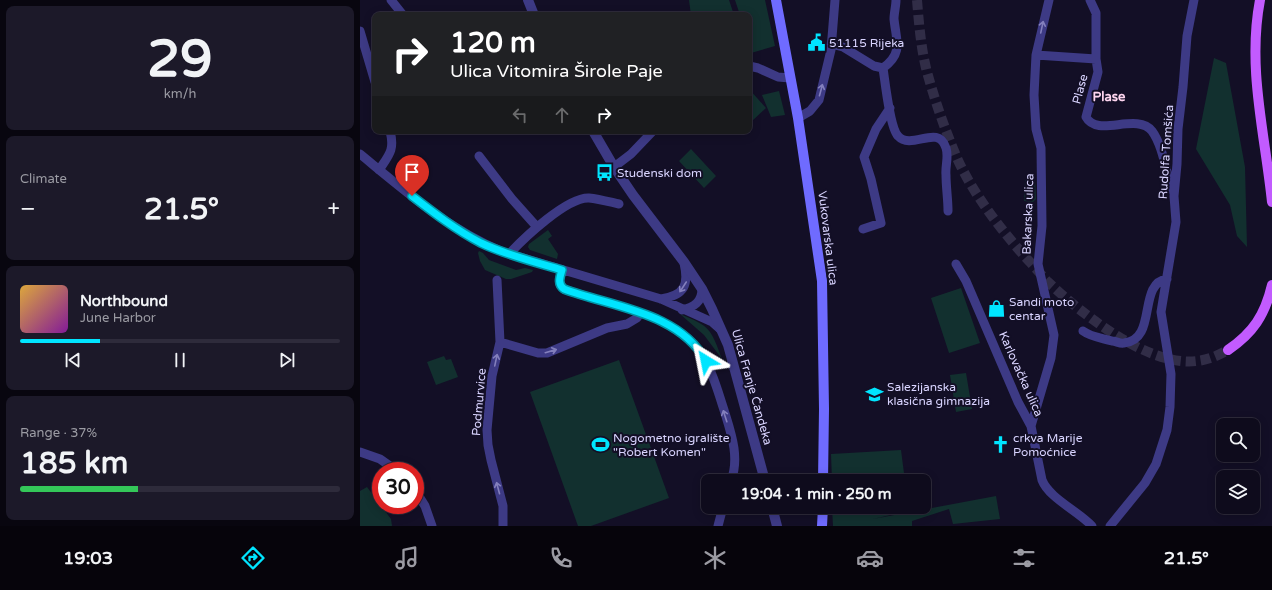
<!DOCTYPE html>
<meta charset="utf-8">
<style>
:root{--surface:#0e0b1c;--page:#1c1929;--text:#f1f3f6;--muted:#9b9ba3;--line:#2e2b3b;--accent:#00e5ff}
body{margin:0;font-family:"Varela Round",sans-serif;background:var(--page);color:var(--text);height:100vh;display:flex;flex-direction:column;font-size:15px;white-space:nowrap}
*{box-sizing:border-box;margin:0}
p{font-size:13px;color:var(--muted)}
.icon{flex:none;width:22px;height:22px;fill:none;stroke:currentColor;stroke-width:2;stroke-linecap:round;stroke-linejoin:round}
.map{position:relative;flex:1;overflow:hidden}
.panel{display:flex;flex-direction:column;gap:6px;padding:6px;background:#08060f;width:360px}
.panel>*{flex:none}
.guide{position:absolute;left:12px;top:12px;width:380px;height:122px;border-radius:8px;box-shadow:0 2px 10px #0003,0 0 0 1px var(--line);background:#202124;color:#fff;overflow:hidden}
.buttons{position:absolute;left:856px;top:418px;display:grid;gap:8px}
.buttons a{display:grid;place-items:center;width:44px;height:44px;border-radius:8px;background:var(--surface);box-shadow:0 2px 10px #0003,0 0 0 1px var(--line);font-size:20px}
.speed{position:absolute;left:12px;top:462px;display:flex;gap:8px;font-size:20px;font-weight:700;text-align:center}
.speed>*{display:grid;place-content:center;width:52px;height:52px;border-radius:50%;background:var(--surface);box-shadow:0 2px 10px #0003,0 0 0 1px var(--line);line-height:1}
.speed .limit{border:6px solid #d22;background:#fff;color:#111}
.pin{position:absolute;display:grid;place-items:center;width:34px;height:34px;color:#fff;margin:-41px -17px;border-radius:50% 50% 50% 0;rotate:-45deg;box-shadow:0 0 4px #0007}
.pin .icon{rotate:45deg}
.me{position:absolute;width:44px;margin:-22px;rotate:325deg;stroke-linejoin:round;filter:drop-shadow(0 0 3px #0008)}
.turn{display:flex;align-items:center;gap:14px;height:84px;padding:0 12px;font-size:18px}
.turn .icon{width:52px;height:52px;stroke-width:2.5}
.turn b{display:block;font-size:28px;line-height:34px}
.lanes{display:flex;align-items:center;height:38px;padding:0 12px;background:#0003;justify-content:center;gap:20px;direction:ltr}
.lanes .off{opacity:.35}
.big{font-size:30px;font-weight:800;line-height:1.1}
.panel .tile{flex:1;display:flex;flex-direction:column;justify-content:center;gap:6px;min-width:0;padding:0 14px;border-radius:8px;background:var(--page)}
.panel .dial{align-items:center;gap:0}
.dial b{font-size:52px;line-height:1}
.song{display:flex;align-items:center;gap:12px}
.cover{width:48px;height:48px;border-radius:6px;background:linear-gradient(135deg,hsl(40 70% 55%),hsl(290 70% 35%))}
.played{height:4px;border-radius:2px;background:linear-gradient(90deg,var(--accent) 25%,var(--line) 25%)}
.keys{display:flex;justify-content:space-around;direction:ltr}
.heat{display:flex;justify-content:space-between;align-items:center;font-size:22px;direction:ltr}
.charge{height:6px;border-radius:3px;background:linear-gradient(90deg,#34c759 37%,var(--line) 0)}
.trip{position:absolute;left:341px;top:474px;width:230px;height:40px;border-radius:8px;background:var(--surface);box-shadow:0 2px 10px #0003,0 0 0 1px var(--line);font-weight:800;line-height:40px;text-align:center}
.tabs{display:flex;height:64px;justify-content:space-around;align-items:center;background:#06040b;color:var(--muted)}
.tabs .icon{width:28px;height:28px}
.tabs .on{color:var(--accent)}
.tabs b{font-size:18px;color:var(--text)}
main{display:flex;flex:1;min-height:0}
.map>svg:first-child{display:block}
</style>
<main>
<section class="panel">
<div class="tile dial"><b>29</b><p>km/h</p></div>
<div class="tile"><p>Climate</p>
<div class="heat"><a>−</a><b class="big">21.5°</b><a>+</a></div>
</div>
<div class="tile">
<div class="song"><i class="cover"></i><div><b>Northbound</b><p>June Harbor</p></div></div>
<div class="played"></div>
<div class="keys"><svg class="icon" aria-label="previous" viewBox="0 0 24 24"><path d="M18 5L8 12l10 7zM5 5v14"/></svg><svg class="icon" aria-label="pause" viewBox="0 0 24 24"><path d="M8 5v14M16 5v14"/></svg><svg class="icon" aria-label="next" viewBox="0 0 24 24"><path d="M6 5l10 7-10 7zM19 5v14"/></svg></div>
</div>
<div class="tile"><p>Range · 37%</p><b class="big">185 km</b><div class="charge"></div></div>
</section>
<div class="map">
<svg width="912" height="526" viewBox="0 0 912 526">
<rect width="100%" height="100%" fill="#130f26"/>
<!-- green -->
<path fill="#12302f" d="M 329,0 L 369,0 L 374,15 L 331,15 Z
M 375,0 L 405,0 L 415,46 L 391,53 L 389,46 L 389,15 L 380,15 Z
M 854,58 L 866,63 L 885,167 L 887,247 L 877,236 L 870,205 L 836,149 Z
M 389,89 L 406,108 L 391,122 L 389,119 Z
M 419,91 L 425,115 L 411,117 L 402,95 Z
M 331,149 L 356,176 L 344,188 L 319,161 Z
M 665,180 L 675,180 L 676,199 L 673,202 L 664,201 Z
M 188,230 L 192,236 L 188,239 L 198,254 L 197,259 L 170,250 L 168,247 L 169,244 Z
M 119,251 L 123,253 L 129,260 L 156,270 L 165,268 L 173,270 L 172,272 L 151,279 L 146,279 L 125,270 L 120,261 L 118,253 Z
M 601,288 L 620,343 L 589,353 L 571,298 Z
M 320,314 C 350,326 351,329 362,359 L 344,335 Z
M 84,356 L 86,360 L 91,359 L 98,377 L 76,385 L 67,362 Z
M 259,360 L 309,498 L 231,526 L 218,526 L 170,392 Z
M 606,373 L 612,409 L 596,412 L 590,375 Z
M 541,450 L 545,481 L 472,481 L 471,454 Z
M 7,487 L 31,519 L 32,526 L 0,526 L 0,491 Z
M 636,496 L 640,519 L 593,524 L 589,509 L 552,521 L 552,526 L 473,526 L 472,507 L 548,507 L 548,511 L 513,519 Z"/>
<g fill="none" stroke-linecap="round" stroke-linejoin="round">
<!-- primary-tunnel -->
<path stroke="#312d47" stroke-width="10" stroke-dasharray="10 5" stroke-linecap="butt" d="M 557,0 C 559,24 561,49 567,72 C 575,101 585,130 597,158 C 613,194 642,231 668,260 C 675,267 681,275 688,282 C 722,314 788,367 837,361 C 848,360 859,355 868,350"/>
<!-- minor -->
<path stroke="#3d3a85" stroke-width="9" d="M 31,0 L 43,15
M 730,0 L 736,13 L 736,59 L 738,72 L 726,117 C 737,138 777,112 792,131 C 803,146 806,172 812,190
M 0,31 L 15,82
M 471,44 L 483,47 L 514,66 L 523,68 C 525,81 530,128 538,136 C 552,151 578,123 586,148 C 589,157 585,166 586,175 C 586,187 588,199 588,211
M 676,55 L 736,59
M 389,66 L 398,68 L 418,77 L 430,78
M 523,68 C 544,53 536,40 534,19 C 534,13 536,6 536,0
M 438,118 L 450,111 L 459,100 L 471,50 L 475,0
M 0,154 C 45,191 88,229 143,252 L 301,299 L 352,322 L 361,330
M 119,156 L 152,199 L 177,227
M 254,167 L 271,154 L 293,131
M 19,170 C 29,155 35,150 30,131
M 503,229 L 521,223 L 511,179 L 504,157 L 516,129 L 530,108
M 149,254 C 164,238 207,197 229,198 C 239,199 250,202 259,204
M 596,264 L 606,281 L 658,402 L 671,426 L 682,480 C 689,498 718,511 732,526
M 202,270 C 200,277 197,284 204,289 C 249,306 315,312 343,356 C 353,372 358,392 364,410 C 371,433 380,457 371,481
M 137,280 L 140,342 L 132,376 L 127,430 L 128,445 L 131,460 L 143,506 L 143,526
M 301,299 C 325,295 329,285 324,263
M 322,310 C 334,307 342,302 342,289
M 723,331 C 731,337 742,338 752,341 C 756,341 760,344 764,343 C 798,340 777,283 807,279
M 140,342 L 178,353 L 187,353 L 247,328 L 267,324 L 277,318 L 280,313
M 671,426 L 691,358 L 694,335 L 678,264 L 682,226 L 681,148 L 676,129 L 674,95 L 676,55 L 689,0
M 0,452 L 20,459 L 37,471
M 55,490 L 65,506 L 72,526
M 358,526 L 363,507
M 750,526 L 785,483 L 796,464 L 807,430 L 810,407 L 811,374 L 801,312 L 816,222 L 814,196 L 817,164 L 818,129 L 823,87 L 827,36 L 834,0"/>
<!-- tertiary -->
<path stroke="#3d3a85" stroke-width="10" d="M 168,0 L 174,15
M 233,131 L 254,167 L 273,195 L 324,262 L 342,289 L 352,309 L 368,345 L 405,481
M 412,507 L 417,526"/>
<!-- secondary -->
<path stroke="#6f6bff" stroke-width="10" d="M 416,0 L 438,118 L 462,281 L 464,409 L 463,481
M 462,526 L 463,507"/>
<!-- primary -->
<path stroke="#c25bff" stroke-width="10" d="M 900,0 C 887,68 905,134 912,202
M 868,350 C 893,333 905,315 912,285"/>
</g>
<!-- one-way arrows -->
<defs><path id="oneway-shaft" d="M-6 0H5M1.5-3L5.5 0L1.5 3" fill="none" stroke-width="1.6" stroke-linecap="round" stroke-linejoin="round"/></defs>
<g stroke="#837fbc">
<use href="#oneway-shaft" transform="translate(682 27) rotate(-78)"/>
<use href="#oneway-shaft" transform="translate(461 90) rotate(-75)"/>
<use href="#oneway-shaft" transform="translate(323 287) rotate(123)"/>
<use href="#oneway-shaft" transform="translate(191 351) rotate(-16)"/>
<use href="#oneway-shaft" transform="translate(136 360) rotate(-78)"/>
<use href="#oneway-shaft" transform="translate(365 416) rotate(-108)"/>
<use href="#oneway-shaft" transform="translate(138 488) rotate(-105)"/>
</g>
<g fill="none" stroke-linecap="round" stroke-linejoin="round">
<defs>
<path id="route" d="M 52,196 C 74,213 96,230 121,243 C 146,255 175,262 202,270 C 200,277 197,284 204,289 C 252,307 319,312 346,361"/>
</defs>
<!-- route casing -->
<use href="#route" stroke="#0095a6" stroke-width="10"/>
<!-- route -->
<use href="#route" stroke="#00e5ff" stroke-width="7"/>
</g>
<!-- icons -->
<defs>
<symbol id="civic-bare" viewBox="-9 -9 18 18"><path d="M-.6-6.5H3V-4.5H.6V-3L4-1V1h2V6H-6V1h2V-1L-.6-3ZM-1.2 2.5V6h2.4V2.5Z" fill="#00e5ff" stroke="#130f26" stroke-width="2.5" paint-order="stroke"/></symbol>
<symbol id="bus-bare" viewBox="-9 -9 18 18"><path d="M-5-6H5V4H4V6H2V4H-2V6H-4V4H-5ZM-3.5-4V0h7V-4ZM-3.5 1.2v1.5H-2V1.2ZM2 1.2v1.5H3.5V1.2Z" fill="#00e5ff" stroke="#130f26" stroke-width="2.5" paint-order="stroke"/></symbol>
<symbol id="shop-bare" viewBox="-9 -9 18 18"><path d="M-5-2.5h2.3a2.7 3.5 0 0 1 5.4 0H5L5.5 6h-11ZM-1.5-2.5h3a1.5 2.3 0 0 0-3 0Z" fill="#00e5ff" stroke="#130f26" stroke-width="2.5" paint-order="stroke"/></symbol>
<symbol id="school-bare" viewBox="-9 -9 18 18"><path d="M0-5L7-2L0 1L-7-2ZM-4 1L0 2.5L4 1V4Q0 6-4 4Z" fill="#00e5ff" stroke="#130f26" stroke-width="2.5" paint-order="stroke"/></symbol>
<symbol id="stadium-bare" viewBox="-9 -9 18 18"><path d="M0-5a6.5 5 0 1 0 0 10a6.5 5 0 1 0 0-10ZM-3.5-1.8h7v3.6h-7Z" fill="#00e5ff" stroke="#130f26" stroke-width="2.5" paint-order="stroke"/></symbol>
<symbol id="church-bare" viewBox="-9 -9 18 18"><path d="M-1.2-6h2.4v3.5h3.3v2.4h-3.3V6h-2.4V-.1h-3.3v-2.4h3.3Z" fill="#00e5ff" stroke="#130f26" stroke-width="2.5" paint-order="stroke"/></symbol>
</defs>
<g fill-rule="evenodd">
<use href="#civic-bare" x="444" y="30" width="25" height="25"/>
<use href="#bus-bare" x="232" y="160" width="25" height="25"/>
<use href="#shop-bare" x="624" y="296" width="25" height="25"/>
<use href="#school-bare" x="502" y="382" width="25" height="25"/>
<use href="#stadium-bare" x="228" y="432" width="25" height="25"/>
<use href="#church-bare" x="628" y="432" width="25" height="25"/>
</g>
<g text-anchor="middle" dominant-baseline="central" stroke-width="4" stroke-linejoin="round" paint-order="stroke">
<!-- poi labels -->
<g font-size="12" fill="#d9d4ff" stroke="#130f26" text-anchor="start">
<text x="469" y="43">51115 Rijeka</text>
<text x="257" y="173">Studenski dom</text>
<text x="649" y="302">Sandi moto<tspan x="649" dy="14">centar</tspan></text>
<text x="527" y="387">Salezijanska<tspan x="527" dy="14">klasična gimnazija</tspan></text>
<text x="253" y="438">Nogometno igralište<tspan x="253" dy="14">"Robert Komen"</tspan></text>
<text x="653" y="438">crkva Marije<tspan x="653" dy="14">Pomoćnice</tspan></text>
</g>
<!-- street labels -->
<g font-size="12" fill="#d9d4ff" stroke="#130f26">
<text transform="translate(720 89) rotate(-75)">Plase</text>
<text transform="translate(806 152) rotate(-86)">Rudolfa Tomšića</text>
<text transform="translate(668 214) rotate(-88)">Bakarska ulica</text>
<text transform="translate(468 238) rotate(83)">Vukovarska ulica</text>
<text transform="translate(661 374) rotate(66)">Karlovačka ulica</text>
<text transform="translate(392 387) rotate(74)">Ulica Franje Čandeka</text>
<text transform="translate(119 402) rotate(-85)">Podmurvice</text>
</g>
<!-- neighbourhood labels -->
<g font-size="13" font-weight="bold" fill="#ffd6f0" stroke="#130f26">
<text x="749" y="97">Plase</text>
</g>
</g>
</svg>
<div class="buttons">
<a><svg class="icon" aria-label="search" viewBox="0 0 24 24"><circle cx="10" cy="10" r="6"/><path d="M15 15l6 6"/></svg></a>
<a><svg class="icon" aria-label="layers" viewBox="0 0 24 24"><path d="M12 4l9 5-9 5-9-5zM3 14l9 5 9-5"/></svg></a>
</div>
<div class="speed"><div class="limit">30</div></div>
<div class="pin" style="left:52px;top:196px;background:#d93025"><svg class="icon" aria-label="arrive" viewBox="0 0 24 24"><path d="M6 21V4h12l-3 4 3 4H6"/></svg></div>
<svg class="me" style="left:346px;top:361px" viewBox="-20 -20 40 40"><path d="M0-17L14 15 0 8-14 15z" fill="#00e5ff" stroke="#fff" stroke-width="4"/></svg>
<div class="trip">19:04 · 1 min · 250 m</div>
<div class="guide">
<div class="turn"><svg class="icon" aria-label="right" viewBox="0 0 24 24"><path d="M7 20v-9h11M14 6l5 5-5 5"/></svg><div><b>120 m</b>Ulica Vitomira Širole Paje</div></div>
<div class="lanes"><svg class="icon off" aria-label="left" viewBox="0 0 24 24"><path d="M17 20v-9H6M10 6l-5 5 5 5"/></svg><svg class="icon off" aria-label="ahead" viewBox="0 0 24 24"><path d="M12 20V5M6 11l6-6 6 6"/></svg><svg class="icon" aria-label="right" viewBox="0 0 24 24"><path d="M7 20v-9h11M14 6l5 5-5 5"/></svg></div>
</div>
</div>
</main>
<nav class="tabs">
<b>19:03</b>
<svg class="icon on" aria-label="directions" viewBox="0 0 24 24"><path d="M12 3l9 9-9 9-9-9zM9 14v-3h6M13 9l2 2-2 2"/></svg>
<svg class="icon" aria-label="music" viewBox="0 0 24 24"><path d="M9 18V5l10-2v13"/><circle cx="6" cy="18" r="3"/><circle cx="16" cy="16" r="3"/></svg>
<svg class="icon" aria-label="phone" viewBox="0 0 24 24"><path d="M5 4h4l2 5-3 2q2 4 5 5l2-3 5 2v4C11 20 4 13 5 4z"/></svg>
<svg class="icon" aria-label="climate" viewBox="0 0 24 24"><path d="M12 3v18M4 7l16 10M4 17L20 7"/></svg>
<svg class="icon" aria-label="car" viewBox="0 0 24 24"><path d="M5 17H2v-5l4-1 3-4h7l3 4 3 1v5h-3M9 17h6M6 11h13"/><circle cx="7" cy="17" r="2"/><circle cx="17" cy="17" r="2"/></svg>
<svg class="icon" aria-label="filters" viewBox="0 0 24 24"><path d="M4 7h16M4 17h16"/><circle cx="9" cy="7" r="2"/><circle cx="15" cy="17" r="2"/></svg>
<b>21.5°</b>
</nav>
